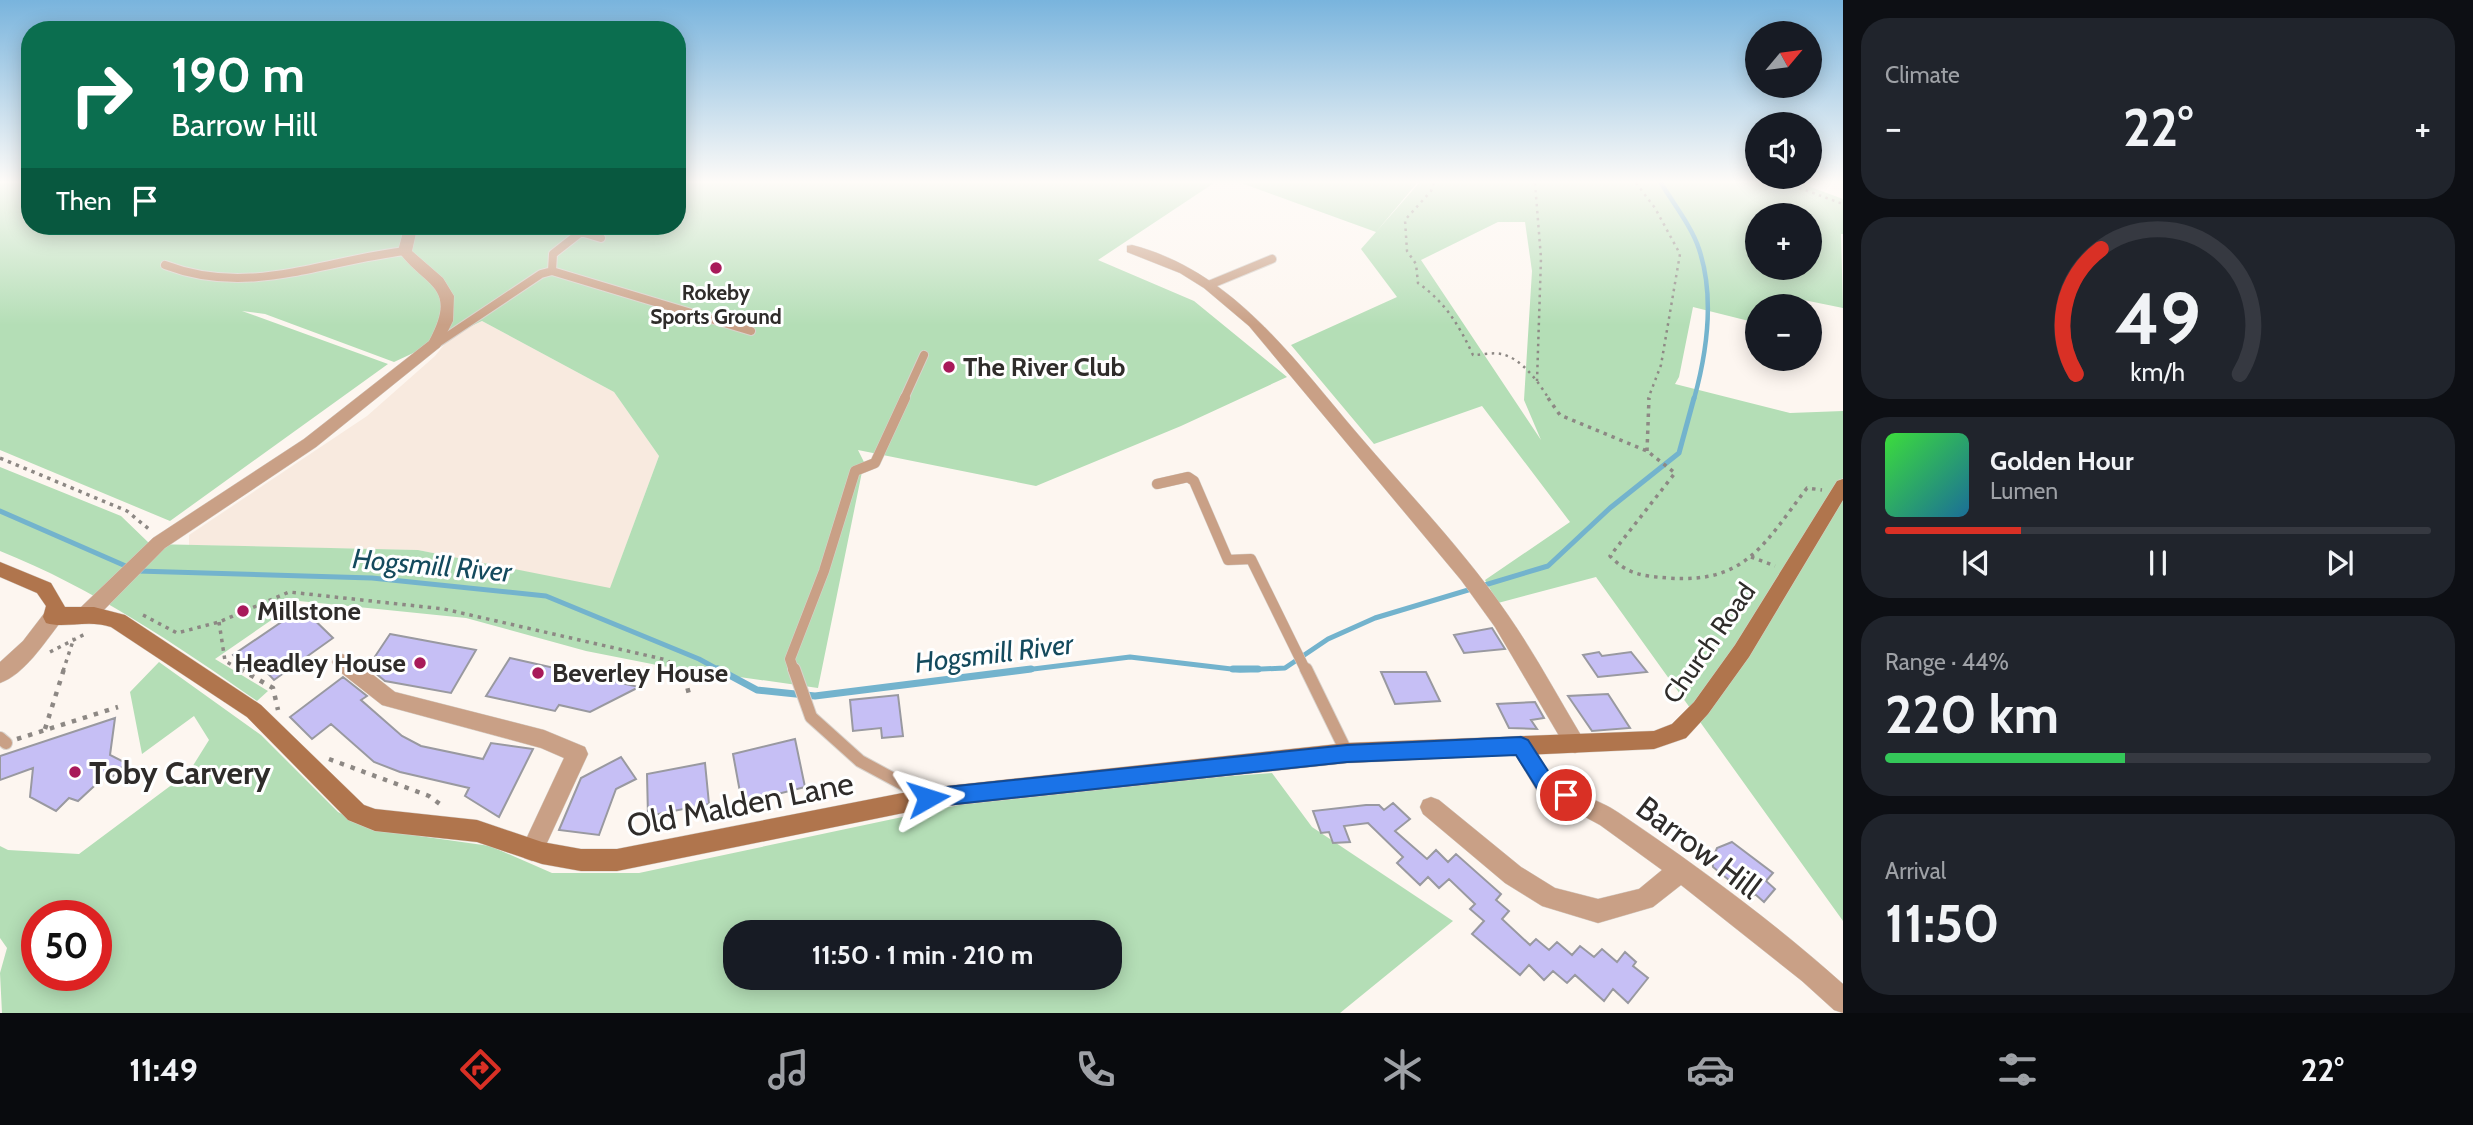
<!DOCTYPE html>
<meta charset="utf-8">
<style>
:root{--surface:#171b24;--page:#20242c;--text:#f1f3f6;--muted:#9ea1a6;--line:#363941;--accent:#d93025}
body{margin:0;font-family:Cabin,sans-serif;background:var(--page);color:var(--text);height:100vh;display:flex;flex-direction:column;font-size:26px;white-space:nowrap}
*{box-sizing:border-box;margin:0}
p{font-size:23px;color:var(--muted)}
.icon{flex:none;width:38px;height:38px;fill:none;stroke:currentColor;stroke-width:2;stroke-linecap:round;stroke-linejoin:round}
.map{position:relative;flex:1;overflow:hidden}
.drawer{display:flex;flex-direction:column;gap:18px;padding:18px;background:#0d0f14;width:630px}
.drawer>*{flex:none}
.hud{position:absolute;left:21px;top:21px;width:665px;height:214px;border-radius:28px;box-shadow:0 4px 18px #0003;background:#0b6e4f;color:#fff;overflow:hidden}
.needle{width:46px;rotate:61deg}
.fabs{position:absolute;left:1745px;top:21px;display:grid;gap:14px}
.fabs a{display:grid;place-items:center;width:77px;height:77px;border-radius:50%;background:var(--surface);box-shadow:0 4px 18px #0003;font-size:35px}
.speed{position:absolute;left:21px;top:900px;display:flex;gap:14px;font-size:35px;font-weight:700;text-align:center}
.speed>*{display:grid;place-content:center;width:91px;height:91px;border-radius:50%;background:var(--surface);box-shadow:0 4px 18px #0003;line-height:1}
.speed .limit{border:10px solid #d22;background:#fff;color:#111}
.pin{position:absolute;display:grid;place-items:center;width:60px;height:60px;color:#fff;margin:-30px;border:4px solid #fff;border-radius:50%;box-shadow:0 2px 7px #0007}
.me{position:absolute;width:77px;margin:-38px;rotate:84deg;stroke-linejoin:round;filter:drop-shadow(0 0 5px #0008)}
.turn{display:flex;align-items:center;gap:24px;height:147px;padding:0 35px;font-size:32px}
.turn .icon{width:91px;height:91px;stroke-width:2.5}
.turn b{display:block;font-size:49px;line-height:60px}
.then{display:flex;align-items:center;height:66px;padding:0 35px;background:#0003;gap:14px;font-size:26px}
.big{font-size:52px;font-weight:700;line-height:1.1}
.drawer .tile{flex:1;display:flex;flex-direction:column;justify-content:center;gap:10px;min-width:0;padding:0 24px;border-radius:28px;background:var(--page)}
.drawer .dial{align-items:center;gap:0}
.dial svg{height:182px;overflow:visible;fill:none;stroke:var(--line);stroke-width:7;stroke-linecap:round;text-anchor:middle}
.dial text{fill:var(--text);stroke:none}
.song{display:flex;align-items:center;gap:21px}
.cover{width:84px;height:84px;border-radius:10px;background:linear-gradient(135deg,hsl(120 70% 55%),hsl(200 70% 35%))}
.played{height:7px;border-radius:4px;background:linear-gradient(90deg,var(--accent) 25%,var(--line) 25%)}
.keys{display:flex;justify-content:space-around;direction:ltr}
.heat{display:flex;justify-content:space-between;align-items:center;font-size:38px;direction:ltr}
.charge{height:10px;border-radius:5px;background:linear-gradient(90deg,#34c759 44%,var(--line) 0)}
.trip{position:absolute;left:723px;top:920px;width:399px;height:70px;border-radius:28px;background:var(--surface);box-shadow:0 4px 18px #0003;font-weight:700;line-height:70px;text-align:center}
.menu{display:flex;height:112px;justify-content:space-around;align-items:center;background:#090b0e;color:var(--muted)}
.menu .icon{width:49px;height:49px}
.menu .current{color:var(--accent)}
.menu b{font-size:32px;color:var(--text)}
main{display:flex;flex:1;min-height:0}
.map>svg:first-child{display:block}
</style>
<main>
<div class="map">
<svg width="1843" height="1013" viewBox="0 0 1843 1013">
<rect width="100%" height="100%" fill="#fdf6f0"/>
<!-- built -->
<path fill="#f8eadf" d="M 482,321 L 614,392 L 659,456 L 610,589 L 418,550 L 189,545 L 189,535 L 367,416 L 435,356 L 452,335 Z"/>
<!-- green -->
<path fill="#b4deb6" fill-rule="evenodd" d="M 0,183 L 30,183 L 30,226 L 677,226 L 677,183 L 1214,183 L 1098,260 L 1194,301 L 1287,377 L 1181,426 L 1036,486 L 858,450 L 864,462 L 818,688 L 662,666 L 586,651 L 466,618 L 299,601 L 215,659 L 268,691 L 257,701 C 175,644 93,588 0,551 L 0,467 L 121,516 L 150,544 L 418,550 L 610,588 L 659,456 L 614,392 L 482,321 L 394,362 L 265,314 L 242,311 L 388,364 L 170,521 L 0,450 Z
M 1241,183 L 1417,183 L 1376,232 L 1419,183 L 1800,183 L 1843,199 L 1843,234 L 1841,234 L 1843,308 L 1789,297 L 1792,306 L 1757,306 L 1757,323 L 1693,307 L 1679,377 L 1675,384 L 1790,413 L 1843,411 L 1843,921 L 1596,577 L 1498,603 L 1485,580 L 1570,522 L 1482,406 L 1374,444 L 1291,345 L 1397,297 L 1361,249 L 1376,232 ZM 1757,215 L 1810,215 L 1810,268 L 1757,268 ZM 1498,222 L 1525,222 L 1532,271 L 1524,400 L 1541,440 L 1421,260 Z
M 159,662 L 261,735 L 338,812 L 370,829 L 490,846 L 552,873 L 639,873 L 1020,792 L 1272,773 L 1312,827 L 1453,921 L 1340,1013 L 2,1013 L 0,973 L 7,948 L 0,938 L 0,846 L 8,850 L 79,854 L 189,772 L 209,740 L 194,716 L 142,754 L 130,692 ZM 37,915 L 96,915 L 96,975 L 37,975 ZM 735,933 L 1110,933 L 1110,978 L 735,978 Z"/>
<g fill="none" stroke-linecap="round" stroke-linejoin="round">
<!-- stream-far2 -->
<path stroke="#73b3cd" stroke-width="4.5" d="M 1661,183 C 1673,203 1692,227 1699,249 C 1715,297 1707,352 1694,399"/>
<!-- stream-far1 -->
<path stroke="#73b3cd" stroke-width="5" d="M 0,511 L 128,567
M 137,571 L 372,578 L 546,596 L 699,659 L 721,671
M 1017,671 L 1130,657 L 1240,670 L 1285,668 L 1328,639 L 1375,618 L 1548,566 L 1610,508 L 1679,453 L 1694,398"/>
<!-- stream -->
<path stroke="#73b3cd" stroke-width="7" d="M 718,669 L 757,690 L 815,696 L 1031,669
M 1233,669 L 1258,669"/>
</g>
<!-- building -->
<path fill="#c6bff5" stroke="#9999a0" stroke-width="2" d="M 302,608 L 333,638 L 274,680 L 258,663 L 247,670 L 233,655 Z
M 1492,628 L 1505,649 L 1464,653 L 1454,635 Z
M 390,634 L 476,650 L 451,693 L 385,681 L 368,667 Z
M 1599,652 L 1602,656 L 1631,652 L 1647,672 L 1598,677 L 1583,655 Z
M 510,658 L 639,687 L 590,712 L 559,705 L 555,711 L 486,696 Z
M 1381,672 L 1426,672 L 1440,701 L 1395,704 Z
M 343,677 L 367,696 L 361,700 L 402,736 L 421,746 L 483,759 L 491,743 L 533,749 L 499,817 L 465,796 L 469,788 L 400,772 L 374,762 L 331,724 L 312,739 L 290,717 Z
M 1608,694 L 1630,728 L 1592,731 L 1568,696 Z
M 898,695 L 903,736 L 882,738 L 881,728 L 853,731 L 850,700 Z
M 1535,702 L 1544,718 L 1531,720 L 1537,729 L 1509,728 L 1497,704 Z
M 115,718 L 110,755 L 126,763 L 110,779 L 105,776 L 78,801 L 69,798 L 56,811 L 30,797 L 33,768 L 0,780 L 0,756 Z
M 795,739 L 805,787 L 742,803 L 733,754 Z
M 621,757 L 636,779 L 616,789 L 599,835 L 559,830 L 581,778 Z
M 705,763 L 709,804 L 648,816 L 647,774 Z
M 1393,803 L 1410,819 L 1395,831 L 1427,859 L 1436,850 L 1448,862 L 1456,854 L 1501,894 L 1496,900 L 1509,911 L 1502,919 L 1530,945 L 1536,939 L 1549,950 L 1557,942 L 1572,955 L 1580,946 L 1594,957 L 1602,949 L 1617,962 L 1625,952 L 1636,962 L 1633,966 L 1648,978 L 1628,1003 L 1613,989 L 1604,1001 L 1575,975 L 1567,983 L 1553,971 L 1544,980 L 1529,965 L 1520,975 L 1472,934 L 1484,921 L 1470,909 L 1475,904 L 1449,879 L 1439,888 L 1428,877 L 1420,885 L 1397,863 L 1403,857 L 1368,823 L 1344,826 L 1350,842 L 1333,843 L 1329,832 L 1321,833 L 1313,811 L 1366,805 L 1379,805 L 1384,810 Z
M 1732,842 L 1773,873 L 1766,881 L 1775,889 L 1764,902 L 1755,894 L 1751,898 L 1713,867 L 1712,860 L 1717,848 Z"/>
<g fill="none" stroke-linecap="round" stroke-linejoin="round">
<defs>
<path id="service-far2" d="M 165,265 C 249,297 321,261 405,251
M 552,271 L 553,254 L 581,232 L 601,238
M 1209,285 L 1272,259
M 436,344 L 541,274 L 552,271 L 751,331
M 904,399 L 924,355"/>
<path id="service-far1" d="M 1157,484 L 1188,477 L 1194,481 L 1228,560 L 1251,559 L 1306,671
M 794,671 L 790,659 L 824,571 L 855,471 L 875,463 L 905,398"/>
<path id="service" d="M 794,669 L 811,717 L 860,761 L 925,796
M 1306,669 L 1347,753
M 0,738 L 6,743"/>
<path id="minor" d="M 408,226 L 422,226 L 416,233 L 412,251 L 443,278 L 454,296 L 453,321 L 440,347 L 316,447 L 165,548 L 93,621 L 86,623 L 79,621 L 76,615 L 79,609 L 153,538 L 304,439 L 429,341 C 459,285 425,288 398,251 L 403,232 Z
M 1132,245 C 1232,271 1292,357 1356,432 C 1407,492 1464,550 1508,615 C 1535,654 1558,697 1582,737 L 1586,744 L 1582,751 L 1575,753 L 1568,751 L 1495,627 L 1461,580 L 1249,326 L 1204,288 L 1180,273 L 1127,252 L 1127,246 Z
M 53,609 L 60,611 L 63,617 L 60,623 C 44,643 25,674 0,683 L 0,662 L 23,641 L 46,611 Z
M 342,654 L 349,656 L 395,692 L 544,730 L 585,747 L 588,754 L 540,858 L 532,861 L 524,858 L 521,850 L 564,758 L 541,748 L 382,705 L 335,668 L 332,662 L 335,656 Z
M 1521,736 C 1538,743 1540,766 1553,777 C 1571,793 1599,799 1619,813 C 1696,865 1774,922 1843,984 L 1843,1013 L 1834,1010 L 1802,981 L 1681,885 L 1653,907 L 1598,923 L 1542,906 L 1505,883 L 1423,814 L 1420,807 L 1423,800 L 1431,797 L 1439,800 L 1521,867 L 1555,888 L 1598,899 L 1639,889 L 1662,870 L 1600,825 L 1537,791 L 1510,746 L 1514,739 Z"/>
<path id="secondary" d="M 1843,479 L 1843,500 L 1749,657 L 1708,714 L 1686,738 L 1654,749 L 1347,763 L 928,808 L 617,871 L 581,871 L 542,864 L 477,842 L 375,831 L 348,820 L 247,717 L 111,627 C 88,619 64,629 46,623 L 43,617 L 46,606 L 37,593 L 0,577 L 0,562 L 51,583 L 65,607 L 94,607 L 125,615 L 261,705 L 364,805 L 375,809 L 477,820 L 542,842 L 581,849 L 617,849 L 928,788 L 1347,743 L 1654,731 L 1672,724 L 1694,702 L 1735,645 L 1837,481 Z"/>
</defs>
<!-- service-far2 casing -->
<use href="#service-far2" stroke="#d8d2cc" stroke-width="10"/>
<!-- service-far1 casing -->
<use href="#service-far1" stroke="#d8d2cc" stroke-width="11"/>
<!-- service casing -->
<use href="#service" stroke="#d8d2cc" stroke-width="14"/>
<!-- minor casing -->
<use href="#minor" stroke="#d8d2cc" stroke-width="1"/>
<!-- secondary casing -->
<use href="#secondary" stroke="#d8d2cc" stroke-width="1"/>
<!-- path-far2 -->
<path stroke="#8d8884" stroke-width="2.5" stroke-dasharray="2.5 4.5" stroke-linecap="butt" d="M 1434,183 L 1431,191 L 1405,220 L 1407,251 L 1416,264 L 1418,283 C 1445,302 1459,325 1473,355 C 1482,355 1493,352 1501,354 C 1522,358 1539,383 1549,399
M 1535,183 L 1541,258 L 1537,381
M 1636,183 L 1655,208 L 1680,254 L 1661,365 L 1648,399
M 1786,183 L 1843,204"/>
<!-- path-far1 -->
<path stroke="#8d8884" stroke-width="3.5" stroke-dasharray="3.5 5" stroke-linecap="butt" d="M 1548,398 L 1560,415 L 1647,451 L 1675,473 L 1610,556 C 1628,575 1643,576 1668,578 C 1746,584 1764,544 1807,488 L 1822,490
M 1647,451 L 1649,398
M 0,458 L 127,511 L 150,530
M 1751,557 L 1775,566
M 143,615 L 177,633 L 219,622 L 289,592 L 444,609 L 667,660 L 677,671
M 219,622 L 225,661 L 243,671
M 50,652 L 87,633
M 63,671 L 74,638"/>
<!-- path -->
<path stroke="#8d8884" stroke-width="4.5" stroke-dasharray="4.5 7" stroke-linecap="butt" d="M 240,669 L 273,688 L 278,710
M 676,669 L 685,679 L 689,694
M 45,729 L 64,669
M 17,739 L 118,707
M 329,759 L 429,796 L 444,807"/>
<!-- service-far2 -->
<use href="#service-far2" stroke="#c9a086" stroke-width="8"/>
<!-- service-far1 -->
<use href="#service-far1" stroke="#c9a086" stroke-width="10"/>
<!-- service -->
<use href="#service" stroke="#c9a086" stroke-width="12"/>
<!-- minor -->
<use href="#minor" fill="#c9a086" fill-rule="evenodd"/>
<!-- secondary -->
<use href="#secondary" fill="#b0754d" fill-rule="evenodd"/>
</g>
<!-- sky -->
<linearGradient id="sky" x2="0" y2="1"><stop stop-color="#79b4dd"/><stop offset="0.56" stop-color="#fefbf8"/><stop offset="1" stop-color="#fefbf8" stop-opacity="0"/></linearGradient>
<rect width="1843" height="325" fill="url(#sky)"/>
<!-- route -->
<path fill="#1a73e8" stroke="#114b97" stroke-width="2" d="M 1521,737 L 1528,740 L 1552,777 L 1573,789 L 1576,795 L 1573,802 L 1566,804 L 1538,790 L 1516,755 L 1347,762 L 928,807 L 921,805 L 918,798 L 921,792 L 928,789 L 1347,745 Z"/>
<!-- markers -->
<g fill="#a81a5a" stroke="#fff" stroke-width="2.5">
<circle cx="716" cy="268" r="7"/>
<circle cx="949" cy="367" r="7"/>
<circle cx="243" cy="611" r="7"/>
<circle cx="420" cy="663" r="7"/>
<circle cx="538" cy="673" r="7"/>
<circle cx="75" cy="772" r="7"/>
</g>
<g text-anchor="middle" dominant-baseline="central" stroke-width="6" stroke-linejoin="round" paint-order="stroke">
<!-- far-poi labels -->
<g font-size="21" font-weight="bold" fill="#2f2c2a" stroke="#fff">
<text x="716" y="292">Rokeby<tspan x="716" dy="24">Sports Ground</tspan></text>
</g>
<!-- poi labels -->
<g font-size="26" font-weight="bold" fill="#2f2c2a" stroke="#fff" text-anchor="start">
<text x="963" y="367">The River Club</text>
<text x="257" y="611">Millstone</text>
<text x="406" y="663" text-anchor="end">Headley House</text>
<text x="552" y="673">Beverley House</text>
</g>
<!-- street labels -->
<g font-size="26" fill="#2f2c2a" stroke="#fff">
<text transform="translate(1709 643) rotate(-55)">Church Road</text>
</g>
<!-- water labels -->
<g font-size="28" font-style="italic" fill="#144a5d" stroke="#fff">
<text transform="translate(432 565) rotate(5)">Hogsmill River</text>
<text transform="translate(994 653) rotate(-7)">Hogsmill River</text>
</g>
<!-- near-poi labels -->
<g font-size="32" font-weight="bold" fill="#2f2c2a" stroke="#fff" text-anchor="start">
<text x="89" y="772">Toby Carvery</text>
</g>
<!-- near-street labels -->
<g font-size="32" fill="#2f2c2a" stroke="#fff">
<text transform="translate(740 804) rotate(-11)">Old Malden Lane</text>
<text transform="translate(1699 847) rotate(37)">Barrow Hill</text>
</g>
</g>
</svg>
<div class="fabs">
<a><svg class="needle" viewBox="-14 -14 28 28"><path d="M0-13l5 13h-10z" fill="#e53935"/><path d="M0 13l5-13h-10z" fill="#9ea1a6"/></svg></a>
<a><svg class="icon" aria-label="sound" viewBox="0 0 24 24"><path d="M4 9h4l5-4v14l-5-4H4zM17 9q2 3 0 6"/></svg></a>
<a>+</a>
<a>−</a>
</div>
<div class="speed"><div class="limit">50</div></div>
<div class="pin" style="left:1566px;top:795px;background:#d93025"><svg class="icon" aria-label="arrive" viewBox="0 0 24 24"><path d="M6 21V4h12l-3 4 3 4H6"/></svg></div>
<svg class="me" style="left:928px;top:798px" viewBox="-20 -20 40 40"><path d="M0-17L14 15 0 8-14 15z" fill="#1a73e8" stroke="#fff" stroke-width="4"/></svg>
<div class="trip">11:50 · 1 min · 210 m</div>
<div class="hud">
<div class="turn"><svg class="icon" aria-label="right" viewBox="0 0 24 24"><path d="M7 20v-9h11M14 6l5 5-5 5"/></svg><div><b>190 m</b>Barrow Hill</div></div>
<div class="then">Then<svg class="icon" aria-label="arrive" viewBox="0 0 24 24"><path d="M6 21V4h12l-3 4 3 4H6"/></svg></div>
</div>
</div>
<section class="drawer">
<div class="tile"><p>Climate</p>
<div class="heat"><a>−</a><b class="big">22°</b><a>+</a></div>
</div>
<div class="tile dial"><svg viewBox="0 0 100 80">
<path d="M14 69A42 42 0 1 1 86 69"/>
<path d="M14 69A42 42 0 0 1 25 14" stroke="#d93025"/>
<text x="50" y="56" font-size="32" font-weight="700">49</text>
<text x="50" y="72" font-size="11">km/h</text>
</svg></div>
<div class="tile">
<div class="song"><i class="cover"></i><div><b>Golden Hour</b><p>Lumen</p></div></div>
<div class="played"></div>
<div class="keys"><svg class="icon" aria-label="previous" viewBox="0 0 24 24"><path d="M18 5L8 12l10 7zM5 5v14"/></svg><svg class="icon" aria-label="pause" viewBox="0 0 24 24"><path d="M8 5v14M16 5v14"/></svg><svg class="icon" aria-label="next" viewBox="0 0 24 24"><path d="M6 5l10 7-10 7zM19 5v14"/></svg></div>
</div>
<div class="tile"><p>Range · 44%</p><b class="big">220 km</b><div class="charge"></div></div>
<div class="tile"><p>Arrival</p><b class="big">11:50</b></div>
</section>
</main>
<nav class="menu">
<b>11:49</b>
<svg class="icon current" aria-label="directions" viewBox="0 0 24 24"><path d="M12 3l9 9-9 9-9-9zM9 14v-3h6M13 9l2 2-2 2"/></svg>
<svg class="icon" aria-label="music" viewBox="0 0 24 24"><path d="M9 18V5l10-2v13"/><circle cx="6" cy="18" r="3"/><circle cx="16" cy="16" r="3"/></svg>
<svg class="icon" aria-label="phone" viewBox="0 0 24 24"><path d="M5 4h4l2 5-3 2q2 4 5 5l2-3 5 2v4C11 20 4 13 5 4z"/></svg>
<svg class="icon" aria-label="climate" viewBox="0 0 24 24"><path d="M12 3v18M4 7l16 10M4 17L20 7"/></svg>
<svg class="icon" aria-label="car" viewBox="0 0 24 24"><path d="M5 17H2v-5l4-1 3-4h7l3 4 3 1v5h-3M9 17h6M6 11h13"/><circle cx="7" cy="17" r="2"/><circle cx="17" cy="17" r="2"/></svg>
<svg class="icon" aria-label="filters" viewBox="0 0 24 24"><path d="M4 7h16M4 17h16"/><circle cx="9" cy="7" r="2"/><circle cx="15" cy="17" r="2"/></svg>
<b>22°</b>
</nav>
